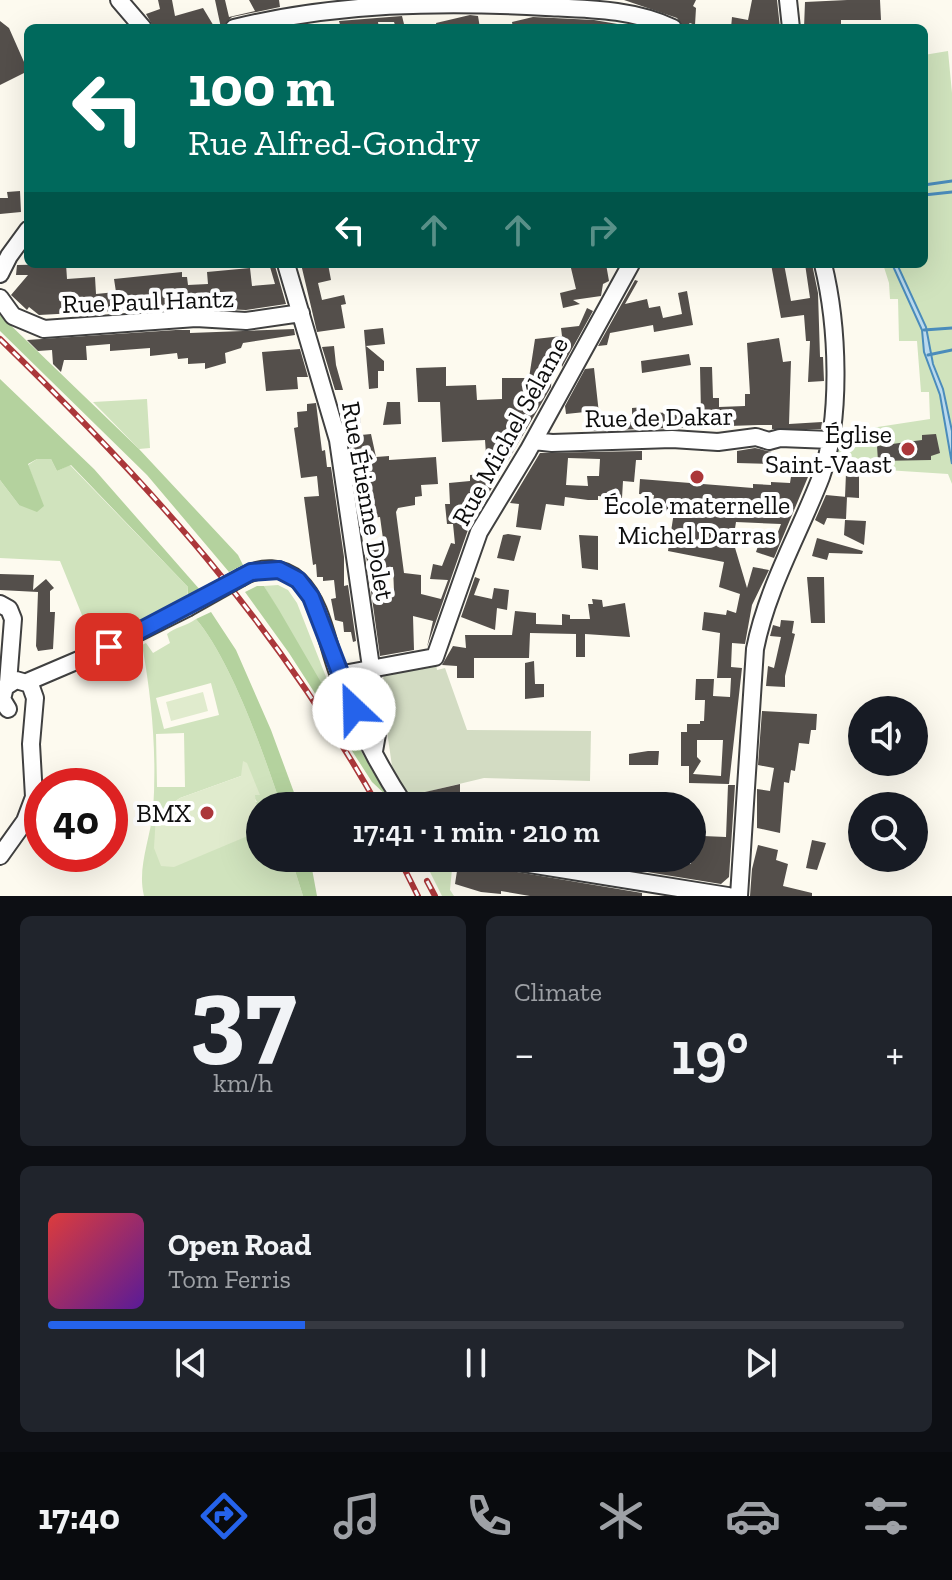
<!DOCTYPE html>
<meta charset="utf-8">
<style>
:root{--surface:#171b24;--page:#20242c;--text:#f1f3f6;--muted:#9ea1a6;--line:#363941;--accent:#2563eb}
body{margin:0;font-family:"Zilla Slab",serif;background:var(--page);color:var(--text);height:100vh;display:flex;flex-direction:column;font-size:30px;white-space:nowrap}
*{box-sizing:border-box;margin:0}
p{font-size:26px;color:var(--muted)}
.icon{flex:none;width:44px;height:44px;fill:none;stroke:currentColor;stroke-width:2;stroke-linecap:round;stroke-linejoin:round}
.map{position:relative;height:896px;overflow:hidden}
.details{display:flex;flex-direction:column;gap:20px;padding:20px;background:#0d0f14;flex:1}
.details>*{flex:none}
.hud{position:absolute;left:24px;top:24px;width:904px;height:244px;border-radius:12px;box-shadow:0 8px 32px #0002;background:#00695c;color:#fff;overflow:hidden}
.buttons{position:absolute;left:848px;top:696px;display:grid;gap:16px}
.buttons a{display:grid;place-items:center;width:80px;height:80px;border-radius:50%;background:var(--surface);box-shadow:0 8px 32px #0002;font-size:40px}
.speed{position:absolute;left:24px;top:768px;display:flex;gap:16px;font-size:40px;font-weight:700;text-align:center}
.speed>*{display:grid;place-content:center;width:104px;height:104px;border-radius:50%;background:var(--surface);box-shadow:0 8px 32px #0002;line-height:1}
.speed .limit{border:12px solid #d22;background:#fff;color:#111}
.pin{position:absolute;display:grid;place-items:center;width:68px;height:68px;color:#fff;margin:-34px;border-radius:16px;box-shadow:0 4px 12px #0006}
.me{position:absolute;width:88px;margin:-44px;rotate:336deg;stroke-linejoin:round;filter:drop-shadow(0 0 6px #0008)}
.turn{display:flex;align-items:center;gap:28px;height:168px;padding:0 32px;font-size:36px}
.turn .icon{width:104px;height:104px;stroke-width:2.5}
.turn b{display:block;font-size:56px;line-height:68px}
.lanes{display:flex;align-items:center;height:76px;padding:0 32px;background:#0003;justify-content:center;gap:40px;direction:ltr}
.lanes .off{opacity:.35}
.big{font-size:60px;font-weight:600;line-height:1.1}
.details .card{flex:1;display:flex;flex-direction:column;justify-content:center;gap:12px;min-width:0;padding:0 28px;border-radius:12px;background:var(--page)}
.details .dial{align-items:center;gap:0}
.dial b{font-size:104px;line-height:1}
.song{display:flex;align-items:center;gap:24px}
.cover{width:96px;height:96px;border-radius:12px;background:linear-gradient(135deg,hsl(0 70% 55%),hsl(270 70% 35%))}
.played{height:8px;border-radius:4px;background:linear-gradient(90deg,var(--accent) 30%,var(--line) 30%)}
.keys{display:flex;justify-content:space-around;direction:ltr}
.heat{display:flex;justify-content:space-between;align-items:center;font-size:44px;direction:ltr}
.details .tiles{flex:1;display:grid;gap:20px;grid-template-columns:1fr 1fr}
.card:last-child{grid-column:span 2}
.trip{position:absolute;left:246px;top:792px;width:460px;height:80px;border-radius:40px;background:var(--surface);box-shadow:0 8px 32px #0002;font-weight:600;line-height:80px;text-align:center}
.tabs{display:flex;height:128px;justify-content:space-around;align-items:center;background:#090b0e;color:var(--muted)}
.tabs .icon{width:56px;height:56px}
.tabs .on{color:var(--accent)}
.tabs b{font-size:36px;color:var(--text)}
.map>svg:first-child{display:block}
</style>
<div class="map">
<svg width="952" height="896" viewBox="0 0 952 896">
<rect width="100%" height="100%" fill="#fdfaef"/>
<!-- green -->
<path fill="#d0e3bd" fill-rule="evenodd" d="M 948,51 L 952,93 L 952,484 L 948,474 L 824,466 L 832,434 L 930,419 L 929,392 L 921,392 L 917,341 L 899,341 L 898,299 L 890,299 L 889,283 L 883,264 L 924,264 L 924,55 Z
M 147,399 L 150,448 L 139,449 L 93,402 Z
M 37,459 L 51,459 L 57,471 L 70,465 L 188,587 L 187,608 L 97,652 L 60,561 L 0,558 L 0,480 L 19,505 L 43,505 L 28,465 Z
M 278,585 L 288,590 L 297,603 L 330,687 L 364,757 L 327,696 L 332,693 L 329,688 L 324,690 L 264,586 Z
M 196,619 C 231,660 264,754 281,806 L 260,806 L 260,858 L 291,858 L 303,896 L 144,896 C 137,868 150,840 153,811 C 157,756 152,699 142,645 L 146,643 L 153,653 L 170,643 L 167,634 C 175,627 187,626 196,619 ZM 211,683 L 219,715 L 164,729 L 156,698 ZM 184,733 L 185,787 L 157,787 L 156,734 ZM 241,776 L 257,802 L 167,807 L 180,798 Z
M 423,858 L 436,858 L 452,869 L 450,890 L 454,896 L 442,896 Z"/>
<!-- forest -->
<path fill="#b4d29e" d="M 0,315 L 139,449 L 238,555 L 243,565 L 229,572 L 147,475 L 0,331 Z
M 0,379 L 94,469 L 201,591 L 188,598 L 188,587 L 71,465 L 57,471 L 51,459 L 37,459 L 28,464 L 44,506 L 37,512 L 19,505 L 0,480 Z
M 257,586 L 264,586 L 279,610 L 387,796 L 372,782 L 289,653 L 245,592 Z
M 211,612 L 236,650 L 271,730 L 299,806 L 281,806 C 264,754 231,660 196,619 Z
M 291,858 L 310,858 L 317,896 L 303,896 Z"/>
<!-- cemetery -->
<path fill="#d3dcc3" d="M 436,664 L 437,670 L 445,668 L 467,730 L 591,731 L 590,781 L 484,778 L 409,796 L 392,766 L 380,682 L 387,673 Z"/>
<!-- pitch -->
<path fill="#e0ebcd" d="M 203,692 L 208,711 L 171,721 L 166,702 Z
M 243,761 L 247,763 L 260,795 L 255,795 L 257,812 L 250,835 L 174,867 L 161,866 L 154,848 L 156,814 L 180,798 L 241,776 Z"/>
<!-- water -->
<path fill="#bad9ee" stroke="#4b8cbb" stroke-width="2" d="M 892,264 L 897,264 L 926,327 L 933,364 L 943,389 L 952,431 L 952,464 L 940,395 L 924,352 L 922,330 Z"/>
<g fill="none" stroke-linecap="round" stroke-linejoin="round">
<!-- stream -->
<path stroke="#4b8cbb" stroke-width="3" d="M 924,185 L 952,181
M 924,195 L 952,192
M 924,330 L 952,328
M 928,355 L 952,350"/>
</g>
<!-- building -->
<path fill="#544f4b" fill-rule="evenodd" d="M 158,0 L 172,0 L 175,16 L 203,8 L 215,28 L 154,28 L 146,14 L 160,9 Z
M 215,0 L 225,0 L 229,17 L 255,11 L 249,0 L 279,0 L 280,7 L 232,17 L 221,28 Z
M 624,0 L 696,0 L 693,6 L 696,8 L 695,25 L 690,23 L 684,28 L 677,18 Z
M 752,0 L 777,0 L 780,28 L 731,28 L 732,17 L 748,20 Z
M 847,0 L 880,0 L 881,20 L 841,20 L 841,28 L 804,28 L 805,2 Z
M 470,15 L 478,16 L 480,28 L 437,28 L 436,23 Z
M 402,16 L 405,28 L 396,28 L 394,22 L 378,22 L 379,28 L 341,28 L 339,21 Z
M 533,17 L 594,20 L 641,28 L 513,28 L 512,22 Z
M 0,21 L 9,28 L 28,71 L 0,85 Z
M 20,191 L 21,212 L 0,214 L 0,198 L 8,198 L 7,192 Z
M 66,264 L 67,279 L 95,277 L 96,294 L 116,292 L 114,279 L 182,272 L 182,277 L 187,277 L 188,285 L 208,284 L 207,272 L 250,268 L 252,286 L 275,284 L 270,267 L 275,266 L 286,304 L 246,310 L 224,309 L 224,305 L 39,315 L 29,307 L 27,310 L 11,295 L 28,275 L 16,275 L 17,265 Z
M 301,264 L 328,264 L 331,280 L 318,283 L 322,300 L 344,295 L 346,304 L 341,305 L 345,328 L 317,332 Z
M 570,264 L 606,264 L 609,281 L 603,284 L 601,296 L 573,300 L 580,304 L 563,308 L 560,293 L 576,289 Z
M 771,264 L 784,264 L 791,301 L 810,298 L 805,264 L 812,264 L 818,293 L 820,357 L 823,357 L 824,381 L 808,382 L 810,341 L 806,341 L 804,315 L 781,318 Z
M 635,280 L 638,281 L 625,304 L 647,299 L 649,308 L 660,306 L 663,318 L 682,314 L 678,293 L 687,291 L 693,325 L 654,332 L 653,325 L 610,333 L 607,345 L 598,346 Z
M 587,308 L 593,311 L 562,367 L 560,350 L 553,350 L 551,387 L 469,527 L 427,647 L 433,621 L 413,616 L 414,650 L 380,656 L 365,548 L 384,546 L 380,517 L 361,519 L 348,435 L 352,435 L 352,418 L 360,417 L 361,435 L 371,434 L 376,457 L 389,456 L 389,460 L 436,457 L 438,484 L 421,485 L 422,496 L 415,497 L 415,505 L 398,508 L 396,512 L 404,573 L 421,575 L 421,594 L 441,599 L 448,580 L 430,579 L 433,564 L 442,566 L 451,543 L 455,544 L 453,524 L 447,524 L 445,504 L 450,504 L 449,483 L 470,481 L 470,475 L 484,474 L 494,454 L 486,454 L 485,440 L 442,442 L 440,402 L 418,402 L 416,368 L 446,367 L 446,386 L 476,385 L 477,400 L 502,399 L 502,378 L 529,378 L 535,339 L 562,336 L 561,328 L 579,326 ZM 393,567 L 394,591 L 377,593 L 374,570 Z
M 383,328 L 385,344 L 366,346 L 384,361 L 384,371 L 378,371 L 378,388 L 369,389 L 364,330 Z
M 294,329 L 295,335 L 243,343 L 241,348 L 225,353 L 226,363 L 205,369 L 205,363 L 188,364 L 188,358 L 178,359 L 177,353 L 150,356 L 150,348 L 110,351 L 110,344 L 86,346 L 87,360 L 64,360 L 61,372 L 53,364 L 52,350 L 38,351 L 27,340 L 176,330 L 190,330 L 190,333 Z
M 779,338 L 783,362 L 791,361 L 789,424 L 822,422 L 821,429 L 772,429 L 772,425 L 758,425 L 585,431 L 585,412 L 566,414 L 565,406 L 585,369 L 594,368 L 600,423 L 632,422 L 632,408 L 644,407 L 644,413 L 701,412 L 700,367 L 712,367 L 713,398 L 719,398 L 719,407 L 745,406 L 745,394 L 750,394 L 747,343 Z
M 334,346 L 336,365 L 343,390 L 335,390 L 322,347 Z
M 300,349 L 308,377 L 297,377 L 298,389 L 266,391 L 262,352 Z
M 689,354 L 691,365 L 642,373 L 641,361 Z
M 387,402 L 400,402 L 401,424 L 383,425 Z
M 316,403 L 322,451 L 325,450 L 327,467 L 331,467 L 344,557 L 344,586 L 348,585 L 356,641 L 353,642 L 351,632 L 344,632 L 343,622 L 335,620 L 331,599 L 336,598 L 334,580 L 323,581 L 323,577 L 317,577 L 316,564 L 313,565 L 304,497 L 319,496 L 317,476 L 301,478 L 294,428 L 298,427 L 297,412 L 307,411 L 307,404 Z
M 936,434 L 940,453 L 931,456 L 931,460 L 878,461 L 877,446 L 922,440 L 922,435 Z
M 755,448 L 772,452 L 772,464 L 737,463 L 737,451 Z
M 642,451 L 642,460 L 636,460 L 634,482 L 623,481 L 622,498 L 598,496 L 598,500 L 588,500 L 565,497 L 564,506 L 546,504 L 541,530 L 516,527 L 519,504 L 510,503 L 540,453 ZM 568,458 L 600,459 L 599,476 L 587,476 L 588,486 L 566,485 Z
M 793,464 L 813,465 L 774,558 L 756,552 L 759,543 L 773,545 L 781,524 L 736,522 L 733,541 L 747,588 L 753,567 L 769,570 L 752,605 L 745,644 L 732,643 L 731,667 L 742,668 L 729,784 L 689,783 L 689,766 L 681,766 L 681,732 L 687,732 L 687,724 L 700,724 L 700,721 L 704,721 L 705,700 L 695,700 L 696,679 L 714,679 L 713,696 L 730,697 L 731,678 L 717,678 L 720,633 L 702,630 L 704,612 L 726,615 L 727,610 L 736,613 L 740,594 L 719,587 L 724,562 L 668,551 L 674,512 L 652,510 L 654,495 L 639,494 L 640,479 L 753,488 L 753,484 L 771,485 L 771,482 L 790,483 ZM 697,740 L 723,740 L 721,776 L 693,774 L 701,761 L 697,757 Z
M 846,473 L 859,473 L 859,498 L 845,497 Z
M 826,495 L 847,497 L 846,519 L 827,518 L 824,525 L 815,520 Z
M 845,520 L 866,521 L 864,545 L 844,535 Z
M 508,534 L 521,536 L 514,561 L 497,558 L 503,535 Z
M 579,535 L 598,536 L 598,570 L 582,568 Z
M 817,538 L 863,551 L 862,554 L 829,553 L 827,560 L 812,556 Z
M 0,574 L 34,575 L 33,590 L 46,579 L 54,588 L 50,591 L 50,612 L 55,612 L 53,649 L 38,651 L 36,646 L 38,592 L 0,590 Z
M 475,577 L 480,579 L 474,595 L 492,599 L 494,588 L 509,590 L 507,610 L 497,608 L 495,630 L 461,617 Z
M 807,577 L 824,577 L 825,623 L 811,623 Z
M 592,599 L 602,600 L 603,607 L 625,603 L 630,637 L 585,634 L 585,657 L 576,657 L 576,634 L 530,633 L 529,658 L 474,658 L 474,678 L 457,678 L 457,666 L 442,665 L 453,646 L 466,648 L 465,635 L 512,635 L 515,611 L 536,613 L 536,624 L 562,625 L 562,614 L 570,615 L 570,619 L 590,619 L 588,604 L 593,604 Z
M 781,620 L 794,621 L 792,633 L 795,634 L 785,676 L 785,687 L 766,686 L 768,666 L 774,668 L 781,637 L 770,636 L 773,625 L 780,627 Z
M 534,661 L 535,684 L 544,684 L 544,697 L 525,699 L 525,663 Z
M 762,711 L 817,714 L 816,730 L 811,730 L 809,744 L 799,743 L 795,771 L 791,770 L 789,783 L 784,782 L 780,833 L 757,828 L 757,789 L 770,791 L 774,768 L 758,765 Z
M 648,751 L 659,751 L 658,765 L 629,765 L 629,754 Z
M 460,784 L 460,792 L 466,792 L 466,806 L 429,806 L 425,792 Z
M 728,785 L 735,785 L 729,877 L 721,884 L 635,870 L 637,858 L 669,858 L 669,861 L 691,864 L 692,843 L 702,844 L 703,836 L 726,837 Z
M 812,840 L 826,843 L 817,870 L 806,868 Z
M 758,845 L 778,850 L 776,860 L 788,864 L 783,886 L 812,893 L 812,896 L 750,896 L 752,869 Z
M 464,863 L 642,893 L 642,896 L 530,896 L 501,891 L 501,894 L 481,892 L 455,884 L 457,871 L 462,871 Z"/>
<g fill="none" stroke-linecap="round" stroke-linejoin="round">
<defs>
<path id="minor" d="M 119,0 L 143,28
M 788,0 L 791,28
M 234,28 C 335,3 442,1 546,7 C 589,9 633,9 673,28
M 286,264 L 338,440 L 371,667 L 377,734 L 374,751
M 0,274 L 9,256 L 28,230
M 0,298 L 13,316 L 44,329 L 196,318 L 246,321 L 301,313
M 534,441 L 552,443 L 672,439 L 718,442 L 756,437 L 769,441 L 780,438 L 831,440
M 242,577 C 261,566 283,566 299,581 C 322,603 327,644 338,673 C 354,718 378,765 405,806
M 0,604 L 9,609 L 13,619 L 8,683
M 338,675 L 435,657 L 479,532 L 528,451 L 631,264
M 27,682 L 109,647 L 187,608
M 0,856 L 25,821 L 34,797 L 31,744 L 35,698 L 30,684 L 16,680 L 5,687 L 2,699 L 8,709
M 491,858 L 728,896
M 739,896 L 755,649 C 767,588 799,534 821,477 C 842,418 838,325 823,264"/>
</defs>
<!-- minor casing -->
<use href="#minor" stroke="#404040" stroke-width="20"/>
<!-- minor -->
<use href="#minor" stroke="#fff" stroke-width="16"/>
<defs>
<path id="rail" d="M 0,339 C 151,486 274,621 378,806
M 399,858 L 418,896
M 427,881 L 435,896"/>
</defs>
<!-- rail casing -->
<use href="#rail" stroke="#ab373a" stroke-width="6"/>
<!-- rail -->
<use href="#rail" stroke="#fff" stroke-width="3" stroke-dasharray="9" stroke-linecap="butt"/>
<defs>
<path id="minor-bridge" d="M 187,608 L 242,577"/>
</defs>
<!-- minor-bridge casing -->
<use href="#minor-bridge" stroke="#404040" stroke-width="20" stroke-linecap="butt"/>
<!-- minor-bridge -->
<use href="#minor-bridge" stroke="#fff" stroke-width="16"/>
</g>
<g fill="none" stroke-linecap="round" stroke-linejoin="round">
<defs>
<path id="route" d="M 109,647 L 251,572 L 279,570 L 298,580 L 311,597 L 354,709"/>
</defs>
<!-- route casing -->
<use href="#route" stroke="#184099" stroke-width="20"/>
<!-- route -->
<use href="#route" stroke="#2563eb" stroke-width="14"/>
</g>
<!-- markers -->
<g fill="#ab373a" stroke="#fff" stroke-width="3">
<circle cx="908" cy="449" r="8"/>
<circle cx="697" cy="477" r="8"/>
<circle cx="207" cy="813" r="8"/>
</g>
<g text-anchor="middle" dominant-baseline="central" stroke-width="8" stroke-linejoin="round" paint-order="stroke">
<!-- street labels -->
<g font-size="26" fill="#0d0d0d" stroke="#fff">
<text transform="translate(148 301) rotate(-2)">Rue Paul Hantz</text>
<text transform="translate(659 417) rotate(-1)">Rue de Dakar</text>
<text transform="translate(510 431) rotate(-61)">Rue Michel Sélame</text>
<text transform="translate(368 501) rotate(80)">Rue Étienne Dolet</text>
</g>
<!-- poi labels -->
<g font-size="26" fill="#0d0d0d" stroke="#fff" text-anchor="end">
<text x="892" y="434">Église<tspan x="892" dy="30">Saint-Vaast</tspan></text>
<text x="697" y="505" text-anchor="middle">École maternelle<tspan x="697" dy="30">Michel Darras</tspan></text>
<text x="191" y="813">BMX</text>
</g>
</g>
</svg>
<div class="buttons">
<a><svg class="icon" aria-label="sound" viewBox="0 0 24 24"><path d="M4 9h4l5-4v14l-5-4H4zM17 9q2 3 0 6"/></svg></a>
<a><svg class="icon" aria-label="search" viewBox="0 0 24 24"><circle cx="10" cy="10" r="6"/><path d="M15 15l6 6"/></svg></a>
</div>
<div class="speed"><div class="limit">40</div></div>
<div class="pin" style="left:109px;top:647px;background:#d93025"><svg class="icon" aria-label="arrive" viewBox="0 0 24 24"><path d="M6 21V4h12l-3 4 3 4H6"/></svg></div>
<svg class="me" style="left:354px;top:709px" viewBox="-20 -20 40 40"><circle r="19" fill="#fff"/><path d="M0-13L10 11 0 6-10 11z" fill="#2563eb"/></svg>
<div class="trip">17:41 · 1 min · 210 m</div>
<div class="hud">
<div class="turn"><svg class="icon" aria-label="left" viewBox="0 0 24 24"><path d="M17 20v-9H6M10 6l-5 5 5 5"/></svg><div><b>100 m</b>Rue Alfred-Gondry</div></div>
<div class="lanes"><svg class="icon" aria-label="left" viewBox="0 0 24 24"><path d="M17 20v-9H6M10 6l-5 5 5 5"/></svg><svg class="icon off" aria-label="ahead" viewBox="0 0 24 24"><path d="M12 20V5M6 11l6-6 6 6"/></svg><svg class="icon off" aria-label="ahead" viewBox="0 0 24 24"><path d="M12 20V5M6 11l6-6 6 6"/></svg><svg class="icon off" aria-label="right" viewBox="0 0 24 24"><path d="M7 20v-9h11M14 6l5 5-5 5"/></svg></div>
</div>
</div>
<section class="details">
<div class="tiles">
<div class="card dial"><b>37</b><p>km/h</p></div>
<div class="card"><p>Climate</p>
<div class="heat"><a>−</a><b class="big">19°</b><a>+</a></div>
</div>
<div class="card">
<div class="song"><i class="cover"></i><div><b>Open Road</b><p>Tom Ferris</p></div></div>
<div class="played"></div>
<div class="keys"><svg class="icon" aria-label="previous" viewBox="0 0 24 24"><path d="M18 5L8 12l10 7zM5 5v14"/></svg><svg class="icon" aria-label="pause" viewBox="0 0 24 24"><path d="M8 5v14M16 5v14"/></svg><svg class="icon" aria-label="next" viewBox="0 0 24 24"><path d="M6 5l10 7-10 7zM19 5v14"/></svg></div>
</div>
</div>
</section>
<nav class="tabs">
<b>17:40</b>
<svg class="icon on" aria-label="directions" viewBox="0 0 24 24"><path d="M12 3l9 9-9 9-9-9zM9 14v-3h6M13 9l2 2-2 2"/></svg>
<svg class="icon" aria-label="music" viewBox="0 0 24 24"><path d="M9 18V5l10-2v13"/><circle cx="6" cy="18" r="3"/><circle cx="16" cy="16" r="3"/></svg>
<svg class="icon" aria-label="phone" viewBox="0 0 24 24"><path d="M5 4h4l2 5-3 2q2 4 5 5l2-3 5 2v4C11 20 4 13 5 4z"/></svg>
<svg class="icon" aria-label="climate" viewBox="0 0 24 24"><path d="M12 3v18M4 7l16 10M4 17L20 7"/></svg>
<svg class="icon" aria-label="car" viewBox="0 0 24 24"><path d="M5 17H2v-5l4-1 3-4h7l3 4 3 1v5h-3M9 17h6M6 11h13"/><circle cx="7" cy="17" r="2"/><circle cx="17" cy="17" r="2"/></svg>
<svg class="icon" aria-label="filters" viewBox="0 0 24 24"><path d="M4 7h16M4 17h16"/><circle cx="9" cy="7" r="2"/><circle cx="15" cy="17" r="2"/></svg>
</nav>
